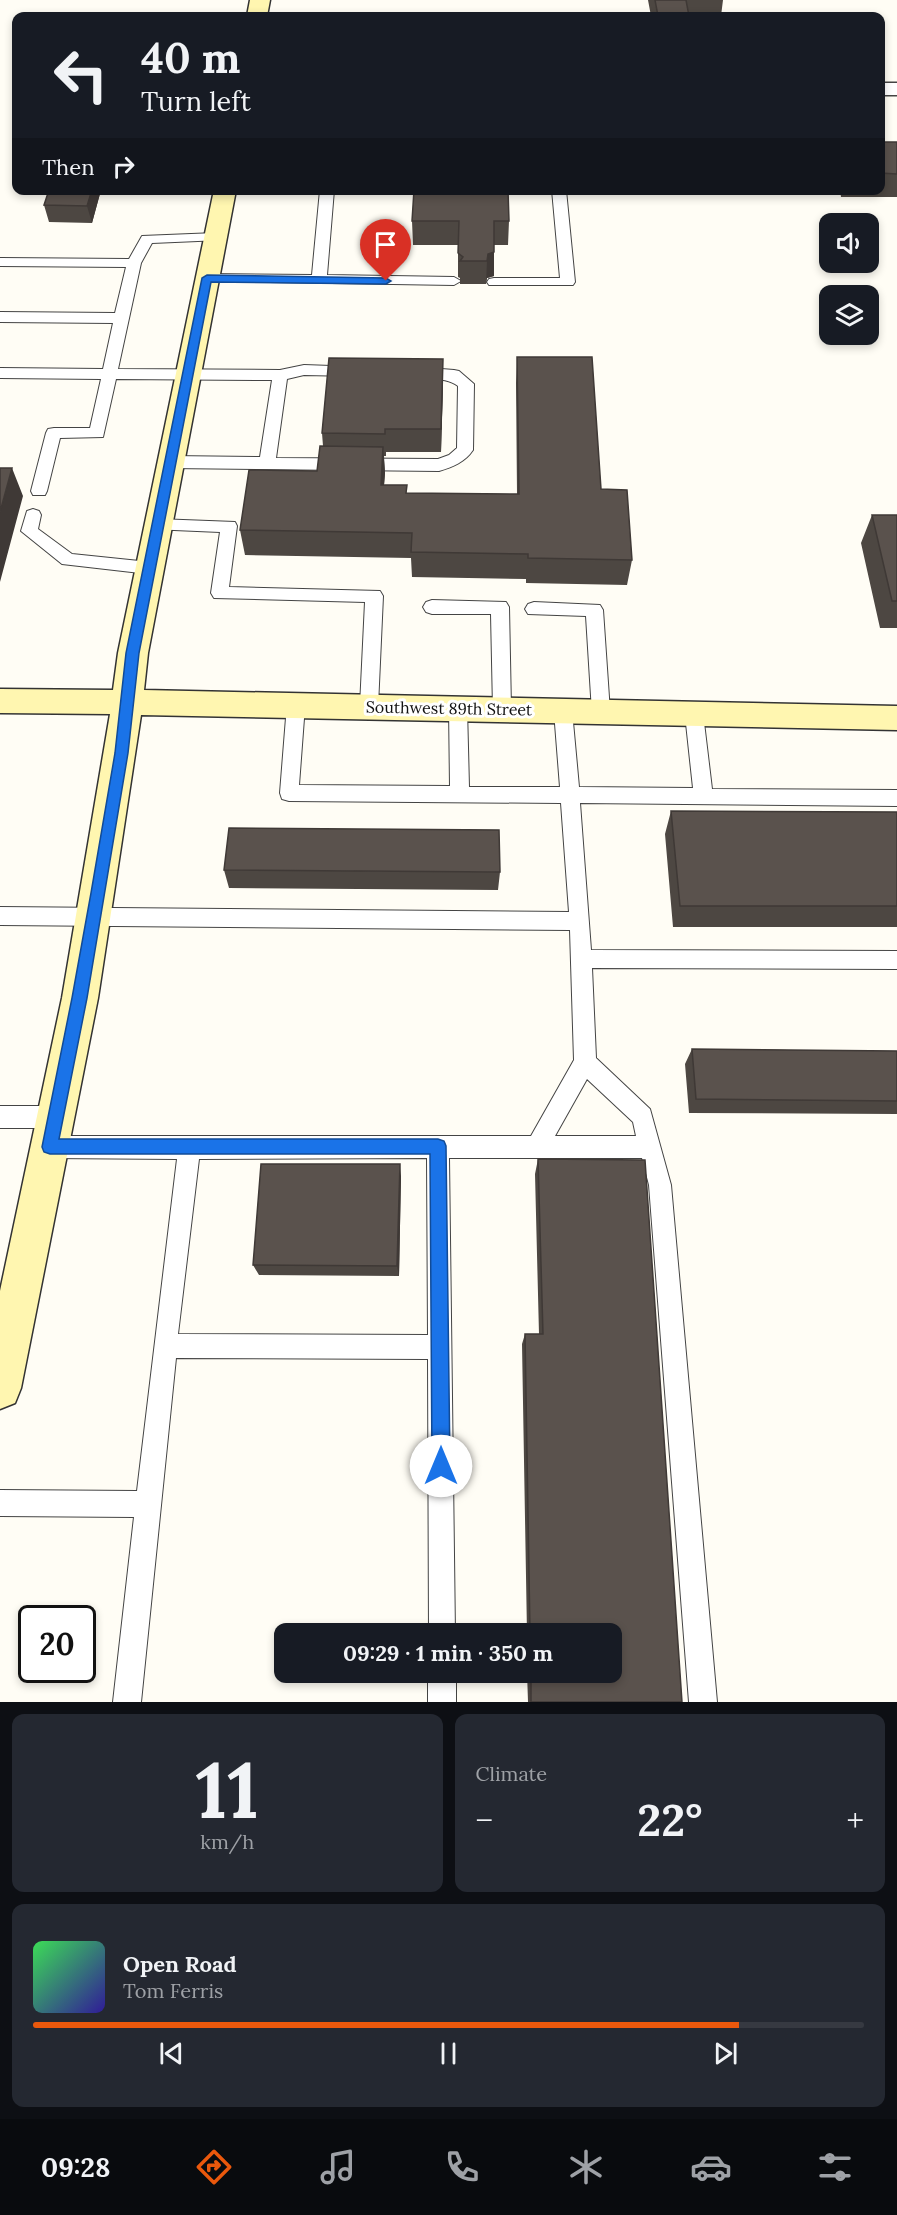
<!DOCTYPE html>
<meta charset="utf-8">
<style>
:root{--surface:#171b24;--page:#242831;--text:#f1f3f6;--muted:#9ea1a6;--line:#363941;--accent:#ea580c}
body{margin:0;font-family:Lora,serif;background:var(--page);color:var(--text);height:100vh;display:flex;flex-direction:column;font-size:22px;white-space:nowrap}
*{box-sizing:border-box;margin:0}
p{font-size:20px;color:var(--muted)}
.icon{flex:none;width:33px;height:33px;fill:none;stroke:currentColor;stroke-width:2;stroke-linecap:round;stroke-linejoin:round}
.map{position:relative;height:1702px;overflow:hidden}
.side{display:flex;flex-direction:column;gap:12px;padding:12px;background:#0d0f14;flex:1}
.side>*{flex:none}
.banner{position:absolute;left:12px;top:12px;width:873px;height:183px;border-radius:12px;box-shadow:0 3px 9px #0003;background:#171b24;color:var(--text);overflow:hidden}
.controls{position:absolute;left:819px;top:213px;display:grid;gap:12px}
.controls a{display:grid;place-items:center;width:60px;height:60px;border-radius:12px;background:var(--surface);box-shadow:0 3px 9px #0003;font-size:30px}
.speed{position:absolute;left:18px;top:1605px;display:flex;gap:12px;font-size:30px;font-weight:700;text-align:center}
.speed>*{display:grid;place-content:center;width:78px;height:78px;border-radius:50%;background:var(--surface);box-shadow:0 3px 9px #0003;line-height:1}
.speed .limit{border:3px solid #111;border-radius:9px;background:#fff;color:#111}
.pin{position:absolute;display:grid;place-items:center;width:51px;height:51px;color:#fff;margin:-62px -26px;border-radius:50% 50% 50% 0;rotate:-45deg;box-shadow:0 0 6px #0007}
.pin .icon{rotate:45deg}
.me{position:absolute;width:66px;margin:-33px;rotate:0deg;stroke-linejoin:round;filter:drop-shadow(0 0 4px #0008)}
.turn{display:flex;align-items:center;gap:21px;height:126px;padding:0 30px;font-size:27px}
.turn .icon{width:78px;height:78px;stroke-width:2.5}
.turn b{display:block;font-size:42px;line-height:51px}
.then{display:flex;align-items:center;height:57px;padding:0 30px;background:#0003;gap:12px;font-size:22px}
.big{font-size:45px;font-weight:800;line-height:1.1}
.side .card{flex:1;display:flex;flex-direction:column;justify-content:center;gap:9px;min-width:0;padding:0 21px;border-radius:12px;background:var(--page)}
.side .dial{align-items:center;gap:0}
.dial b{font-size:78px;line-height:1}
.song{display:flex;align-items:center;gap:18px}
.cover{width:72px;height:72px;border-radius:9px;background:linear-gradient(135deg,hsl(130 70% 55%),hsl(250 70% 35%))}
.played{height:6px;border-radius:3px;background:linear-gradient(90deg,var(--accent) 85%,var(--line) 85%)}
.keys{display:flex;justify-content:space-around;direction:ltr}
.heat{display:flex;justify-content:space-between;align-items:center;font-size:33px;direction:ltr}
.side .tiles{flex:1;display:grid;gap:12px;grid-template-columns:1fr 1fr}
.card:last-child{grid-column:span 2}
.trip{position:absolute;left:274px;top:1623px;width:348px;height:60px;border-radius:12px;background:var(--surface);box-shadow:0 3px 9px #0003;font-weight:800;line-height:60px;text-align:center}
.tabs{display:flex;height:96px;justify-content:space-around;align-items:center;background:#090b0e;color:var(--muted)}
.tabs .icon{width:42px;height:42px}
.tabs .active{color:var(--accent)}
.tabs b{font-size:27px;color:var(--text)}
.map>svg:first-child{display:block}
</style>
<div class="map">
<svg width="897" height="1702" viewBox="0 0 897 1702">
<rect width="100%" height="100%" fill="#fffdf5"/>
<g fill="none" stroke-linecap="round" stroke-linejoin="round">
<defs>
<path id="lane" d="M 320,190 L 334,190 L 327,275 L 454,277 L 461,281 L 454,285 L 202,281 L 200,278 L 207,274 L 312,275 Z
M 552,190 L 566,190 L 575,282 L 573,285 L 489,285 L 487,282 L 489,279 L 494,278 L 560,278 Z
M 216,233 L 221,234 L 223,237 L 221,240 L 152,243 L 141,263 L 118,369 L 280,370 L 304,365 L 359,367 L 362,371 L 354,376 L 304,375 L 287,379 L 276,458 L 438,459 L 449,455 L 457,448 L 458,386 C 443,374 417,383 408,372 L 416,367 L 454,370 L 459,371 L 474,384 L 473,450 C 465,462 453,467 439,471 L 170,468 L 164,466 L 162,462 L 164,458 L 170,456 L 260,457 L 272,380 L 116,379 L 103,437 L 60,438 L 47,491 L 45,495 L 33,495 L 31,491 L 46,433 L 48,429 L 54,428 L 90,428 L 101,379 L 0,378 L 0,368 L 103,369 L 113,323 L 0,322 L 0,312 L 115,313 L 126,267 L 0,266 L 0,258 L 129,259 L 142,236 Z
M 33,509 L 39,511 L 41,515 L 38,529 L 72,554 L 149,562 L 155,564 L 157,568 L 155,572 L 149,574 L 62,564 L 21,531 L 27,511 Z
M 157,519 L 235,522 L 237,526 L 229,587 L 380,591 L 383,596 L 378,706 L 375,711 L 369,713 L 363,711 L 360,706 L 365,602 L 214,598 L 211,593 L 220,532 L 151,529 L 149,525 L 151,521 Z
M 432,600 L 506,602 L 509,607 L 511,709 L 508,714 L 502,716 L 496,714 L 493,709 L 491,614 L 432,614 L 426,612 L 423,607 L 426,602 Z
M 534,602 L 600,605 L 603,610 L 610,712 L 607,717 L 601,719 L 595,717 L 592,712 L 586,616 L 528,614 L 525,609 L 528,604 Z
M 296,698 L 302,700 L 305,705 L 299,785 L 450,786 L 449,708 L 452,703 L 458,701 L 464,703 L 467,708 L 469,787 L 560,787 L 554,711 L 557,706 L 563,704 L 569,706 L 572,711 L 579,787 L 693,788 L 685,714 L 688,709 L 694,707 L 700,709 L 703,714 L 712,789 L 897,790 L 897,806 L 580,803 L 591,950 L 897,951 L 897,969 L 592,968 L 596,1058 L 650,1109 L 671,1185 L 717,1702 L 689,1702 L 649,1185 L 642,1158 L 449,1158 L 455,1634 L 429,1634 L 428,1359 L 176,1358 L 141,1702 L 113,1702 L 134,1517 L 0,1516 L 0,1490 L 137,1491 L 177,1159 L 50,1158 L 42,1155 L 39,1147 L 42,1139 L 50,1136 L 531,1136 L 574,1060 L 570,930 L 0,925 L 0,907 L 569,912 L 561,803 L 289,801 L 282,799 L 280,793 L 287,705 L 290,700 ZM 587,1079 L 633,1122 L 636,1136 L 555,1136 ZM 427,1158 L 428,1335 L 178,1334 L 199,1159 Z
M 0,1106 L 56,1106 L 64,1109 L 67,1117 L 64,1125 L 56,1128 L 0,1128 Z
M 428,1672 L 456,1672 L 456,1702 L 428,1702 Z"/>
<path id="street" d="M 880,83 L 897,83 L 897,95 L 880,95 Z"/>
<path id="secondary" d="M 250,0 L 270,0 L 267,16 L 247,16 Z
M 214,190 L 236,190 L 148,653 L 144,690 L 897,706 L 897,730 L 141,715 L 98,998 L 21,1388 L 15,1403 L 0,1409 L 0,1291 L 62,998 L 110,714 L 0,713 L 0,689 L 113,690 L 118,653 Z"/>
</defs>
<!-- lane casing -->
<use href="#lane" stroke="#444" stroke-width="2"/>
<!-- street casing -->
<use href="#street" stroke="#444" stroke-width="3"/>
<!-- secondary casing -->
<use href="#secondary" stroke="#333" stroke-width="3"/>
<!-- lane -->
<use href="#lane" fill="#fff" fill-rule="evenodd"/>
<!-- street -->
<use href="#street" fill="#fff" fill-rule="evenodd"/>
<!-- secondary -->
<use href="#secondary" fill="#fff6b0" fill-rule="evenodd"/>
</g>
<!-- wall -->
<path fill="#4d4742" d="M 648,0 L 723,0 L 721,16 L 651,16 Z
M 880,142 L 897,142 L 897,197 L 841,197 L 840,190 L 880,190 Z
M 49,190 L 101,190 L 92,223 L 49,222 L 44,205 Z
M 412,221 L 509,221 L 508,245 L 494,245 L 494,276 L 487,278 L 486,284 L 460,284 L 460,278 L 458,277 L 458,245 L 413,245 Z
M 517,357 L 601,489 L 632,560 L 627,585 L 526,583 L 526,579 L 412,577 L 411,558 L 245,555 L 240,530 L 317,471 L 323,446 L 322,433 L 443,382 L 441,452 L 386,452 L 386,456 L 384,456 L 385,473 L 384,485 L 407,493 L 517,494 L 516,383 Z
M 872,515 L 897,515 L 897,628 L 880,628 L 861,543 Z
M 671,811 L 897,812 L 897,927 L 673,927 L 665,834 Z
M 224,870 L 500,872 L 498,890 L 229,888 Z
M 692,1049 L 897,1051 L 897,1114 L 689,1113 L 685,1064 Z
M 538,1159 L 682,1702 L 528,1702 L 527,1672 L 612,1672 L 612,1634 L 527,1634 L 522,1344 L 525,1334 L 539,1334 L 535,1174 Z
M 401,1176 L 399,1276 L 259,1275 L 253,1265 Z"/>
<!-- shaded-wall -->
<path fill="#3f3936" d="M 92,190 L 101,190 L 92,223 L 87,206 Z
M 494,252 L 494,276 L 487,278 L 486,284 L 487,261 L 488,254 Z
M 443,359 L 443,382 L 441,452 L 441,429 Z
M 383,447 L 385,473 L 382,510 L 381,485 Z
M 12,468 L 23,496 L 0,582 L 0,512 Z
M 400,1164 L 401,1176 L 399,1276 L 397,1266 Z"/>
<!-- building -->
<path fill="#5a524d" stroke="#3f3936" stroke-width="1.5" d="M 655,0 L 686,0 L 689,16 L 658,16 Z
M 880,142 L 897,142 L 897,174 L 880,173 Z
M 49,190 L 92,190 L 87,206 L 44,205 Z
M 414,190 L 508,190 L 509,221 L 494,221 L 494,252 L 488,254 L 487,261 L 460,261 L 463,257 L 458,253 L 459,221 L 412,221 Z
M 517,357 L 592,357 L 601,489 L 627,490 L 632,560 L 528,558 L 528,554 L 411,552 L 412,533 L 240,530 L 249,470 L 317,471 L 320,446 L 383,447 L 381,485 L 407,485 L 406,493 L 519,494 Z
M 329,358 L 443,359 L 441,429 L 385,429 L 385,434 L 322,433 Z
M 0,468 L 12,468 L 0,512 Z
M 872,515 L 897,515 L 897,601 L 892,601 Z
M 671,811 L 897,812 L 897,906 L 680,906 Z
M 229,828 L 499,830 L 500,872 L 224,870 Z
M 692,1049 L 897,1051 L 897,1101 L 696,1099 Z
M 538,1159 L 645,1160 L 682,1702 L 531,1702 L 531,1672 L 612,1672 L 612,1634 L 530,1634 L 525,1334 L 543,1334 Z
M 261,1164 L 400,1164 L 397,1266 L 253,1265 Z"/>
<!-- route -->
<path fill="#1a73e8" stroke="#114b97" stroke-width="1.5" d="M 207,275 L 386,278 L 391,281 L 386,284 L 211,282 L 139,653 L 128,753 L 87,998 L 59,1139 L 438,1139 L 444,1141 L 446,1146 L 450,1466 L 447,1472 L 441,1475 L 434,1472 L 432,1466 L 430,1154 L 50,1154 L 44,1152 L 42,1147 L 72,998 L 91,893 L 115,753 L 126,653 L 202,278 Z"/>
<g text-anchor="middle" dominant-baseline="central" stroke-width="6" stroke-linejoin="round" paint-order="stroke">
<!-- street labels -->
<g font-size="16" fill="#111" stroke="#fff">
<text transform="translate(449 708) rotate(1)">Southwest 89th Street</text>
</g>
</g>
</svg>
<div class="controls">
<a><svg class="icon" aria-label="sound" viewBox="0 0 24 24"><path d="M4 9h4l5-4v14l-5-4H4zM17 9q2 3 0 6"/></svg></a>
<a><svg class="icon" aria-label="layers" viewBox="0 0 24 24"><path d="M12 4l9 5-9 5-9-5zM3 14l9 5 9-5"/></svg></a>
</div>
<div class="speed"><div class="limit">20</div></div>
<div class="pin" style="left:386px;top:281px;background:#d93025"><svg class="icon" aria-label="arrive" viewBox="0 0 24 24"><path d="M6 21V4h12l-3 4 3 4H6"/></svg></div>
<svg class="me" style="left:441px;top:1466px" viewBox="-20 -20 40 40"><circle r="19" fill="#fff"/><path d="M0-13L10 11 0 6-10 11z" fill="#1a73e8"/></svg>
<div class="trip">09:29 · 1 min · 350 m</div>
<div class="banner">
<div class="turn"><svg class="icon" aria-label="left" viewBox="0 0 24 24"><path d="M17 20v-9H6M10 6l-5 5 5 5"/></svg><div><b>40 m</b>Turn left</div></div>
<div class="then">Then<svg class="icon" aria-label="right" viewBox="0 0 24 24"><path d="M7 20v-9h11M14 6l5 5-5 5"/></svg></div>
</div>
</div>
<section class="side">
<div class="tiles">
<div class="card dial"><b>11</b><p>km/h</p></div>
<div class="card"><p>Climate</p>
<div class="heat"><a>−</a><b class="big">22°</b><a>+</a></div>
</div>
<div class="card">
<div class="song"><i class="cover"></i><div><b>Open Road</b><p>Tom Ferris</p></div></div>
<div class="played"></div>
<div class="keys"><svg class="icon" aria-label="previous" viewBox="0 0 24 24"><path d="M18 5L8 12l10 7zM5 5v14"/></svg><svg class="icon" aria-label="pause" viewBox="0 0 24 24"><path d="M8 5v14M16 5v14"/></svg><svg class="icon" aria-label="next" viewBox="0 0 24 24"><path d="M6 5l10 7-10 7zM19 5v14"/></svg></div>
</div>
</div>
</section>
<nav class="tabs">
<b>09:28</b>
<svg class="icon active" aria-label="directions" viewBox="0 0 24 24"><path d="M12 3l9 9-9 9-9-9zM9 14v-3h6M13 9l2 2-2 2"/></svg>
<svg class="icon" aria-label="music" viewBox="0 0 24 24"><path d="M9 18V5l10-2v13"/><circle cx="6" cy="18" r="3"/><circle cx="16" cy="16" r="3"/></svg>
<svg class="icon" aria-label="phone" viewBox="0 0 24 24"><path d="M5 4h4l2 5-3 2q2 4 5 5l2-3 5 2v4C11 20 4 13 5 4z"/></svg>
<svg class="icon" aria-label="climate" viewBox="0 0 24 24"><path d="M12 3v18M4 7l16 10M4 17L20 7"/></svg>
<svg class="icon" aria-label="car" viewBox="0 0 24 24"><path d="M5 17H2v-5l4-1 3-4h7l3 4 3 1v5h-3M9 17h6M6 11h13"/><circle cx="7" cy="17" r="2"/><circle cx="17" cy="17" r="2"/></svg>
<svg class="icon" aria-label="filters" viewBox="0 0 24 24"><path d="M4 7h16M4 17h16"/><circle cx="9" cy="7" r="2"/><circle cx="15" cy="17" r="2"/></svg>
</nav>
